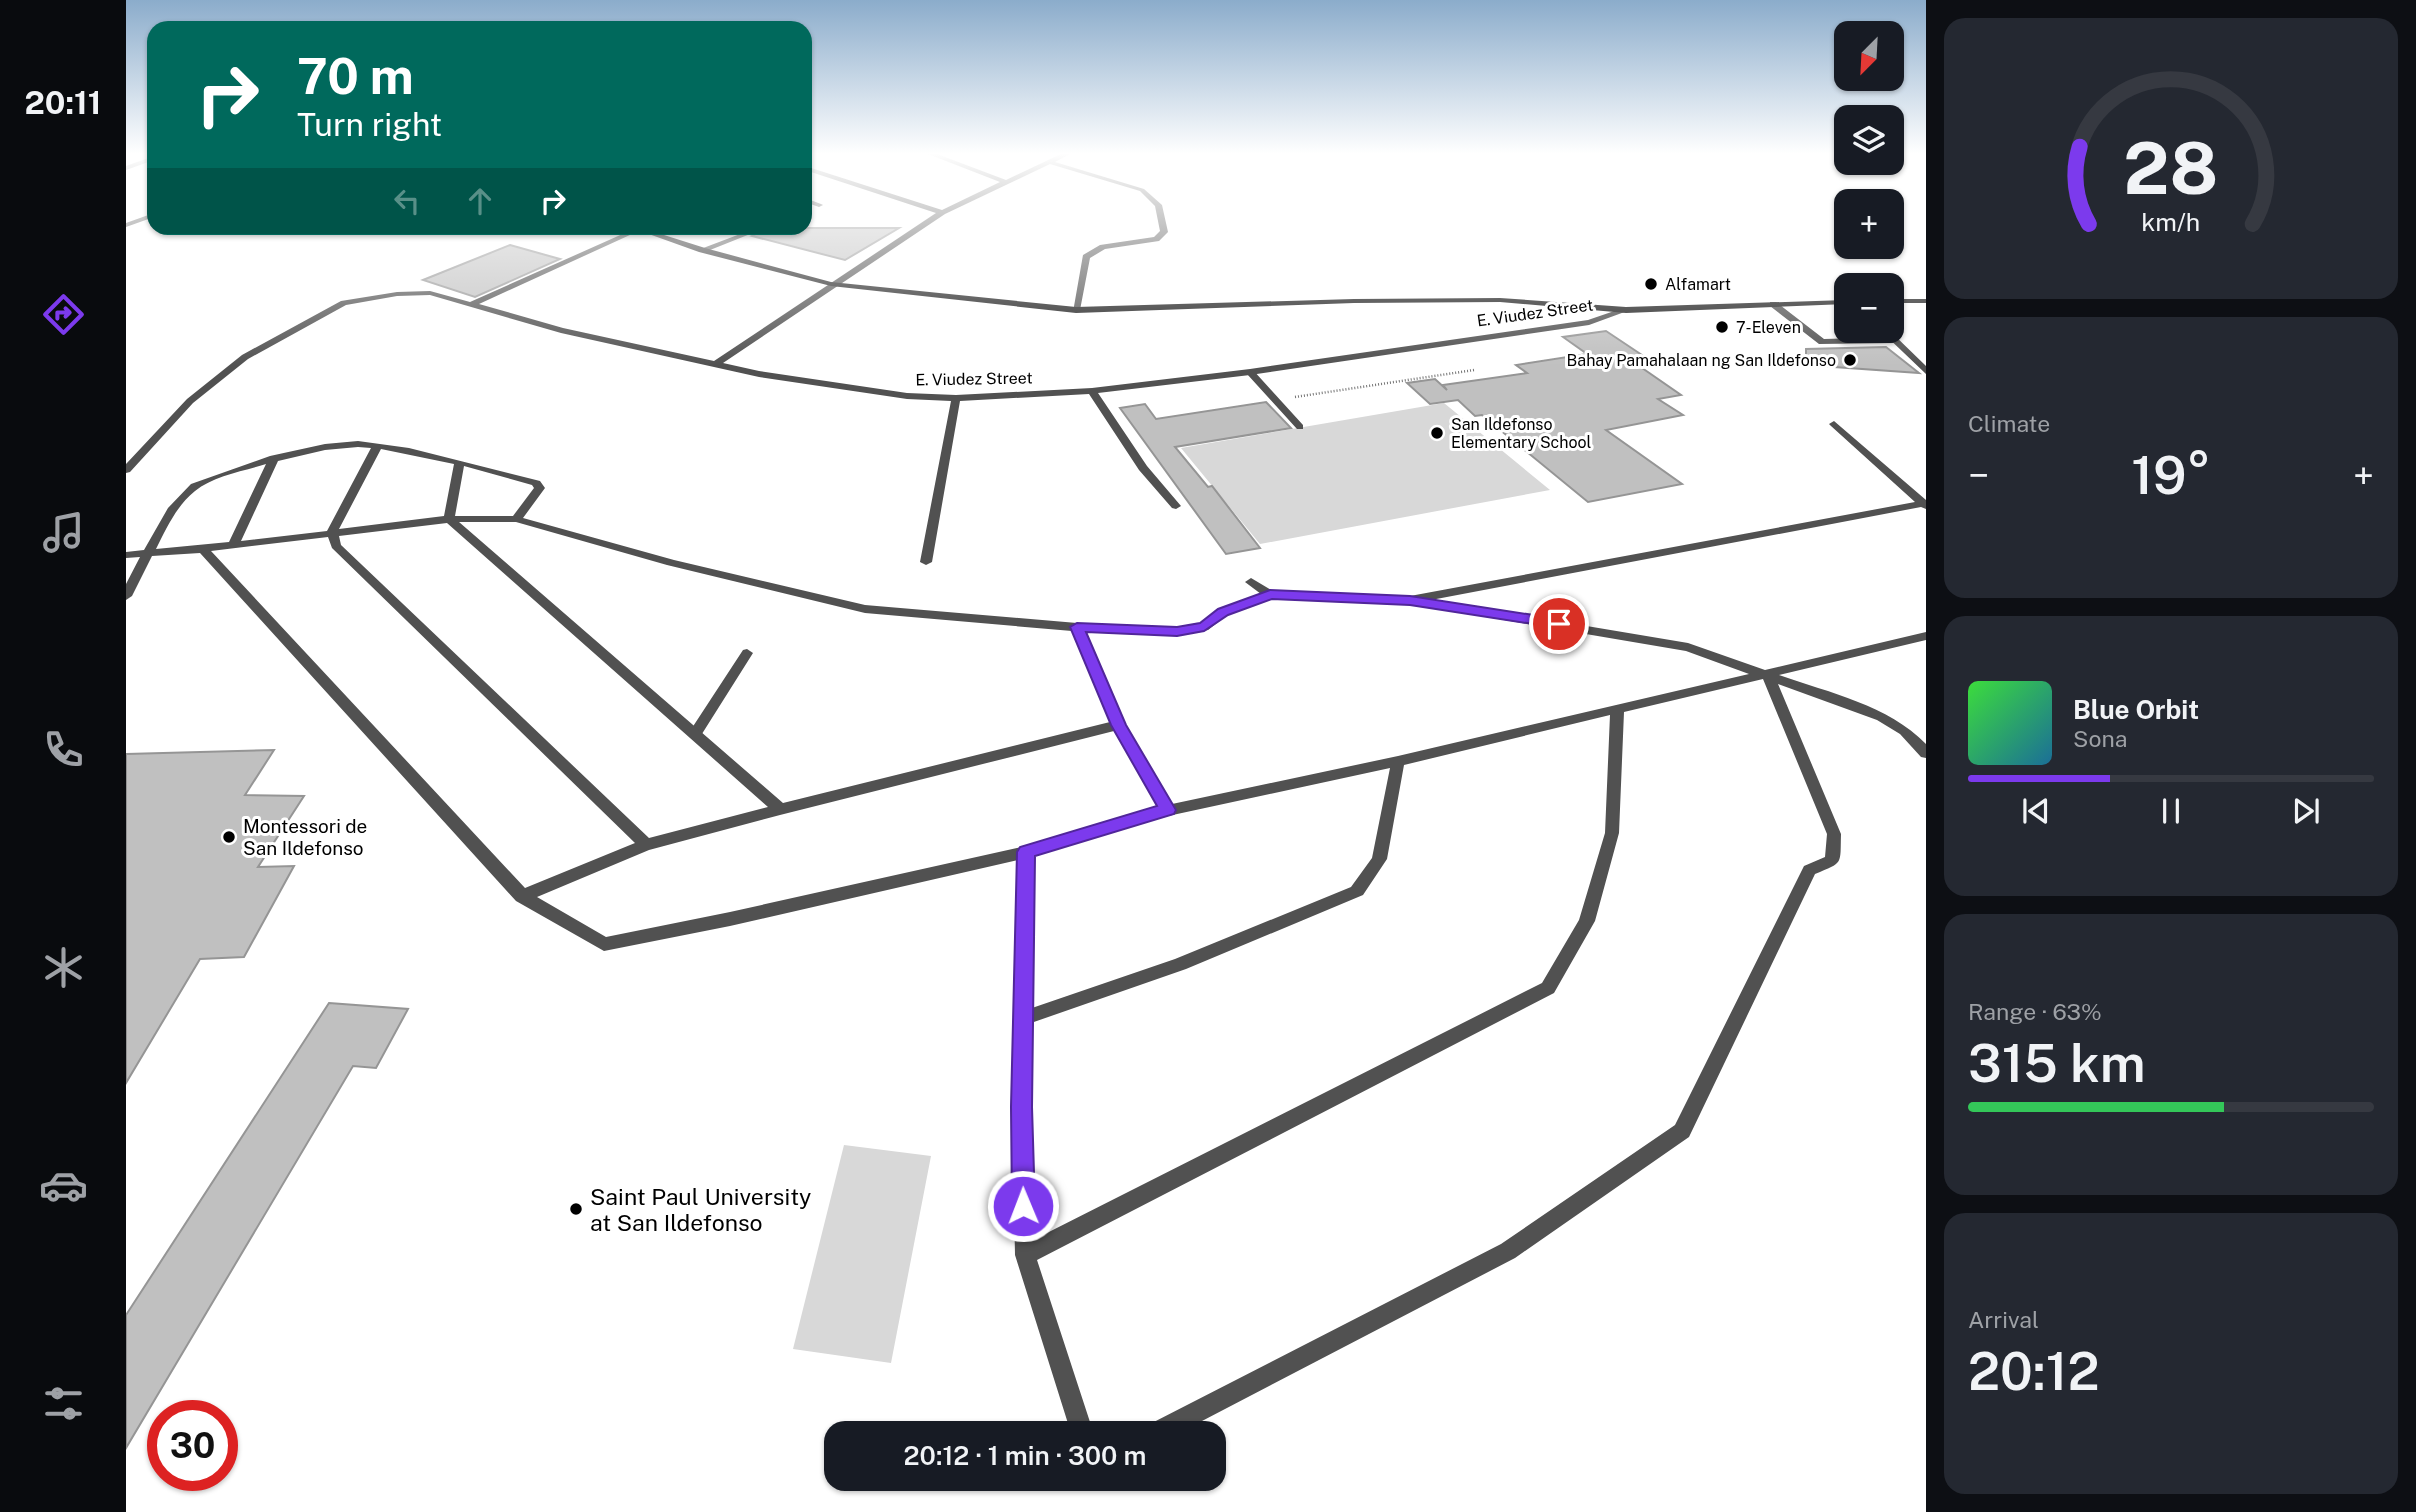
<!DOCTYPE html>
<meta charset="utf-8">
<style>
:root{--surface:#171b24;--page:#242831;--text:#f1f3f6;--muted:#9ea1a6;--line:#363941;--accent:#7c3aed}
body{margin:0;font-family:"Public Sans",sans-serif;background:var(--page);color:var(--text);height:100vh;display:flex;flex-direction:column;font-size:26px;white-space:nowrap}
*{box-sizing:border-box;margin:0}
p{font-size:23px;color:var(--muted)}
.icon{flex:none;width:38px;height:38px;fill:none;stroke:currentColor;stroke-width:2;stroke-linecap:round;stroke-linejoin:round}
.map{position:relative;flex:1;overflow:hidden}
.details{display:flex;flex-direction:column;gap:18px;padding:18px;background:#0d0f14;width:490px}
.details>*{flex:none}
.guide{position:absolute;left:21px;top:21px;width:665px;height:214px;border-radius:21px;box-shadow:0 2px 5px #0004;background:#00695c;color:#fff;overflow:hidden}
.needle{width:46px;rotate:204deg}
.buttons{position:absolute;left:1708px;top:21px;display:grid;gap:14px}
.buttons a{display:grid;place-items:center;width:70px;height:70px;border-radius:14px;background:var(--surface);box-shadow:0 2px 5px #0004;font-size:35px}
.speed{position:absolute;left:21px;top:1400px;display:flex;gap:14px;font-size:35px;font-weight:700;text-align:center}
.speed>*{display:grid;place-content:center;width:91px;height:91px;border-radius:50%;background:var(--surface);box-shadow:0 2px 5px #0004;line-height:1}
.speed .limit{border:10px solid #d22;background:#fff;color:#111}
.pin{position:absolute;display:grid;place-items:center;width:60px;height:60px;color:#fff;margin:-30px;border:4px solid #fff;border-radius:50%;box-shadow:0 2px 7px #0007}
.me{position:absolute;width:77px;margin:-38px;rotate:359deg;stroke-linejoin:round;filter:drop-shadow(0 0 5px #0008)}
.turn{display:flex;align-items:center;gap:24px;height:147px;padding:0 35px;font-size:32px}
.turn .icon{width:91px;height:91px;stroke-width:2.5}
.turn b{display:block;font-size:49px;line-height:60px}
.lanes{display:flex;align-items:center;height:66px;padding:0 35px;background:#0003;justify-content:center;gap:35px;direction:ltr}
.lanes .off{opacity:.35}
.big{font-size:52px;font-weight:600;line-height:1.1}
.details .tile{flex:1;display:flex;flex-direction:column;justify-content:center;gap:10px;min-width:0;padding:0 24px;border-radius:21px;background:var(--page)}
.details .dial{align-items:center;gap:0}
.dial svg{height:182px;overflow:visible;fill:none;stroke:var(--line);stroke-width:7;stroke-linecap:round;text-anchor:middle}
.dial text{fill:var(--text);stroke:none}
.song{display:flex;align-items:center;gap:21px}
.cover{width:84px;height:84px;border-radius:10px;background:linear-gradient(135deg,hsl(120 70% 55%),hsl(200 70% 35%))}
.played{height:7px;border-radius:4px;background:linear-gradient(90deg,var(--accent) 35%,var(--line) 35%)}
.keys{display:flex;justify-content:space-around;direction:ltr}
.heat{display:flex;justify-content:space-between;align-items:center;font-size:38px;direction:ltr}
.charge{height:10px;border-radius:5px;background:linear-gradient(90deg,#34c759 63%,var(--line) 0)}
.trip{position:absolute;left:698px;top:1421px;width:402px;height:70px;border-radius:21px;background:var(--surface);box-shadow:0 2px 5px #0004;font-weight:600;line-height:70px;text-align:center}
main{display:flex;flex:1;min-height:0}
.tabs{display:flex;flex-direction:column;width:126px;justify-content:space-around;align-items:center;background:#090b0e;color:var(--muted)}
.tabs .icon{width:49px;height:49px}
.tabs .active{color:var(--accent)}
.tabs b{font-size:32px;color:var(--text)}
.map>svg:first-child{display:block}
</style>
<main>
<nav class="tabs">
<b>20:11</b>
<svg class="icon active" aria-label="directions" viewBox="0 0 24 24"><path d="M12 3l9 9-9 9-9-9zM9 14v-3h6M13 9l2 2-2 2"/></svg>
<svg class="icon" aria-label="music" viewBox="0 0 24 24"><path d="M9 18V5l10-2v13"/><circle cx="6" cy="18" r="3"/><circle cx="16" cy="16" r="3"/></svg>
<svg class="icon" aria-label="phone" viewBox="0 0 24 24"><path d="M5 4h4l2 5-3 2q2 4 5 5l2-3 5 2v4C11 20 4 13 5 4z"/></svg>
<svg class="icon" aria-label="climate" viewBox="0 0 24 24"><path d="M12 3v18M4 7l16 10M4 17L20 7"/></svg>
<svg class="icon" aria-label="car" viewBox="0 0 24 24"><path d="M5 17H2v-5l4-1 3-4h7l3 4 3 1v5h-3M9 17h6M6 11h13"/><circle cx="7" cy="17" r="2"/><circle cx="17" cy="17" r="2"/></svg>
<svg class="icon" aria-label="filters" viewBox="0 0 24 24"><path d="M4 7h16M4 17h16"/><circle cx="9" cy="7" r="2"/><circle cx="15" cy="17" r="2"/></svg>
</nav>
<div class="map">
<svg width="1800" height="1512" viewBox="0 0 1800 1512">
<rect width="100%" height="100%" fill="#fff"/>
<!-- green -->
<path fill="#d8d8d8" d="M 1318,403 L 1424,490 L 1134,544 L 1055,448 Z
M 718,1145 L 805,1156 L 765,1363 L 667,1349 Z"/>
<!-- building -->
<path fill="#c0c0c0" stroke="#959595" stroke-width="2" d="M 642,228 L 773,228 L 719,260 L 626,236 Z
M 384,245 L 434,259 L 349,297 L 297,280 Z
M 1480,331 L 1522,359 L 1506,361 L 1555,395 L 1532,399 L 1557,415 L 1480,430 L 1556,484 L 1462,502 L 1356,415 L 1349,416 L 1332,400 L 1304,404 L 1281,383 L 1309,379 L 1321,390 L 1317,385 L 1401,373 L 1390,365 L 1461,354 L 1437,337 Z
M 1760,347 L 1793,373 L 1680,365 L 1680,349 Z
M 1140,402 L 1165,428 L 1049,447 L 1082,487 L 1086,486 L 1134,548 L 1100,554 L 994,408 L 1019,404 L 1030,419 Z
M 148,750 L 119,795 L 178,796 L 132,867 L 168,866 L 118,957 L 74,959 L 0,1083 L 0,754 Z
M 203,1003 L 282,1009 L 250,1068 L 227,1066 L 0,1448 L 0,1315 Z"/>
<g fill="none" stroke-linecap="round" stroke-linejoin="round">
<!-- path -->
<path stroke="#737373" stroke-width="2.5" stroke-dasharray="1 2" stroke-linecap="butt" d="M 1169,397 L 1348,370"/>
<!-- lane -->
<path fill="#515151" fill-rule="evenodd" d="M 28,192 L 28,196 L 21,195 L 22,194 Z
M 679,198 L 695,204 L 697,205 L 693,207 L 679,202 Z
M 28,213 L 28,217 L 0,227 L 0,223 Z
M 630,228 L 639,228 L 579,252 L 572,250 Z
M 1644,302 L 1650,302 L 1698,339 L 1769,337 L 1773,340 L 1769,343 L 1693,344 L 1644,306 Z
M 1121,370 L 1127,370 L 1177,425 L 1177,429 L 1171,429 L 1121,374 Z
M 621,649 L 627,653 L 574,737 L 564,737 L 562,734 L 564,731 L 617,650 Z"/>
<!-- street -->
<path fill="#515151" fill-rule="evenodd" d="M 802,154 L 811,154 L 880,180 L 935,154 L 944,154 L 929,162 L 1018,189 L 1036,205 L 1042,232 L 1033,241 L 979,249 L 964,258 L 954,310 L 947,312 L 957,255 L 974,245 L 1028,237 L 1034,231 L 1029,206 L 1014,191 L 924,164 L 819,214 L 597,363 L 633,371 L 781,393 L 830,395 L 966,388 L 1124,369 L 1462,320 L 1500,307 L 1504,310 L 1463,325 L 1124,375 L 972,393 L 1021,466 L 1055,506 L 1050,509 L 1046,508 L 1013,470 L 963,394 L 834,401 L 806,562 L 800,565 L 794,562 L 825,401 L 781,399 L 633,377 L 435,333 L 304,295 L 271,296 L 220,305 L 122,359 L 67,403 L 4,472 L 0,473 L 0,464 L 61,399 L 116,355 L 215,301 L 271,292 L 304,291 L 344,302 L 510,228 L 517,229 L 353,304 L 437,328 L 588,361 L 810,213 L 679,170 L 679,166 L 816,210 L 874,182 Z
M 28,156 L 28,160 L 0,170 L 0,166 Z
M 1755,331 L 1764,331 L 1800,366 L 1800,374 Z
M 1708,421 L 1800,500 L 1800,509 L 1795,507 L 1305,600 L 1562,643 L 1639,670 L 1800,632 L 1800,640 L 1653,675 C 1704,693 1762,705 1800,744 L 1800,758 L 1795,757 L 1774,734 L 1751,720 L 1652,684 L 1715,834 C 1714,865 1718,862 1689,874 L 1563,1137 L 1389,1258 L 1053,1433 L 1019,1433 L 1022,1425 L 1375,1244 L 1549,1125 L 1678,866 L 1699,857 L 1701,834 L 1637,679 L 1498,712 L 1493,833 L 1469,921 L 1428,993 L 911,1260 L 964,1422 L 971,1433 L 945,1433 L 889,1255 L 886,1107 L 892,860 L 604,926 L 478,951 L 390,901 L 74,553 L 26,556 L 6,596 L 0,600 L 0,584 L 14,557 L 0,558 L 0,552 L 18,550 L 42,508 L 65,484 L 144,456 L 199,444 L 232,441 L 283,448 L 414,481 L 419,488 L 397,518 L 548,560 L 739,605 L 951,623 L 1051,628 L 1074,624 L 1093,609 L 1135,594 L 1119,582 L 1125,578 L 1147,591 L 1284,596 L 1789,502 L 1705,426 L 1703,424 ZM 232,447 L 245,448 L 201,531 L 115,541 L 152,461 L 199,450 ZM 255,449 L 328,464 L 318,516 L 213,529 ZM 140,464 L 103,542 L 30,549 C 40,529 51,505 69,491 C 87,476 118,471 140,464 ZM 338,466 L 406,485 L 408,488 L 387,516 L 329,516 ZM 333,522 L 390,522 L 541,565 L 739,613 L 946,631 L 984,722 L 657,803 ZM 321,523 L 642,807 L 523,838 L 215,545 L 213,536 ZM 202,537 L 206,548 L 509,843 L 399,888 L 85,551 ZM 1145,599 L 1290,603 L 1296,606 L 1560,651 L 1623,674 L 1272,756 L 1046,804 L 999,725 L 959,631 L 1051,636 L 1082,630 L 1101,615 ZM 1484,715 L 1479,833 L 1453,920 L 1416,983 L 909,1239 L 904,1107 L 905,1023 L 1060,969 L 1237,895 L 1261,859 L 1278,765 ZM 988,731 L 1033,807 L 900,846 L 604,912 L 480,937 L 411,897 L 523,850 L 654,815 ZM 1264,768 L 1246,858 L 1225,887 L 1049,959 L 906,1008 L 908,856 L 1042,816 Z"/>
<!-- secondary -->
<path fill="#1e1e1e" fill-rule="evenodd" d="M 506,228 L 516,228 L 579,248 L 705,282 L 950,307 L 1228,299 L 1374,298 L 1500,307 L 1720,300 L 1720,304 L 1500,313 L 1374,302 L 1228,303 L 950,313 L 705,286 L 573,252 Z
M 1766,299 L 1800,299 L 1800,303 L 1766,303 Z"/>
</g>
<!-- sky -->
<linearGradient id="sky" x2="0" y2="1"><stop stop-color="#8baccb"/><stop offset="0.42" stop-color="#fff"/><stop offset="1" stop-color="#fff" stop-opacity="0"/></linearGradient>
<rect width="1800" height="366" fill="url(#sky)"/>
<!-- route -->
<path fill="#7c3aed" stroke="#51269a" stroke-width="2" d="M 1144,590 L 1284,596 L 1433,619 L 1440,624 L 1433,628 L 1284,605 L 1146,599 L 1102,615 L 1078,631 L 1051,636 L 960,632 L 1000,725 L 1050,810 L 1048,814 L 909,856 L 906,1107 L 909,1206 L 905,1214 L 897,1217 L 889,1214 L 886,1206 L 885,1107 L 891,852 L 894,847 L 1031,806 L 985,725 L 944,627 L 951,623 L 1051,627 L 1074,623 L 1092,609 Z"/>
<!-- markers -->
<g fill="#000" stroke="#fff" stroke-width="2.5">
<circle cx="1525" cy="284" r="7"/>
<circle cx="1596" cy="327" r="7"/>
<circle cx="1724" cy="360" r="7"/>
<circle cx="1311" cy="433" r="7"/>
<circle cx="103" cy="837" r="7"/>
<circle cx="450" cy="1209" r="7"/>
</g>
<g text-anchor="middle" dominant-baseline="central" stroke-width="6" stroke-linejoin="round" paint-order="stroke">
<!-- far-poi labels -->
<g font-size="16" fill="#000" stroke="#fff" text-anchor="start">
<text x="1539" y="284">Alfamart</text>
<text x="1610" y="327">7-Eleven</text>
<text x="1710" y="360" text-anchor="end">Bahay Pamahalaan ng San Ildefonso</text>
<text x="1325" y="424">San Ildefonso<tspan x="1325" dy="18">Elementary School</tspan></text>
</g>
<!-- far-street labels -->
<g font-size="16" fill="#000" stroke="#fff">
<text transform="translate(1409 313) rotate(-8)">E. Viudez Street</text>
<text transform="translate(848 379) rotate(-1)">E. Viudez Street</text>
</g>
<!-- poi labels -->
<g font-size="19" fill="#000" stroke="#fff" text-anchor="start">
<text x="117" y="826">Montessori de<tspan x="117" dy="22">San Ildefonso</tspan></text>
</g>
<!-- near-poi labels -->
<g font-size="23" fill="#000" stroke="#fff" text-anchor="start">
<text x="464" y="1196">Saint Paul University<tspan x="464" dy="26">at San Ildefonso</tspan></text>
</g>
</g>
</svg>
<div class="buttons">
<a><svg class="needle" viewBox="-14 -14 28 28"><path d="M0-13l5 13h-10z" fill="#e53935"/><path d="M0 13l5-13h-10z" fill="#9ea1a6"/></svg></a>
<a><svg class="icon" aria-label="layers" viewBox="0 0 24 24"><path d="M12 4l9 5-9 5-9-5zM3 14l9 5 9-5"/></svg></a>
<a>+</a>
<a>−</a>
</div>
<div class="speed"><div class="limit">30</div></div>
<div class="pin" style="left:1433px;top:624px;background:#d93025"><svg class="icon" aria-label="arrive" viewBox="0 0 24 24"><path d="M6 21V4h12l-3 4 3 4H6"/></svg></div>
<svg class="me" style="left:897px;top:1206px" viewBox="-20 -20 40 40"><circle r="17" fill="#7c3aed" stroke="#fff" stroke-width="3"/><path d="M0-11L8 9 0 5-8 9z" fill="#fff"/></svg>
<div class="trip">20:12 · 1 min · 300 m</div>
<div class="guide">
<div class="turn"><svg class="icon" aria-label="right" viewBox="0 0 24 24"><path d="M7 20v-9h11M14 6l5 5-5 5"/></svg><div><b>70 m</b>Turn right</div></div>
<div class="lanes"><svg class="icon off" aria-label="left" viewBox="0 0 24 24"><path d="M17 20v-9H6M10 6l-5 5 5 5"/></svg><svg class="icon off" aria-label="ahead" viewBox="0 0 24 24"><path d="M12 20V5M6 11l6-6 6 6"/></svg><svg class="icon" aria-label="right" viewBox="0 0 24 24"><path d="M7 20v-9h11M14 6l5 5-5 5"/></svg></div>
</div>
</div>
<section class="details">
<div class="tile dial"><svg viewBox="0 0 100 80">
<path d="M14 69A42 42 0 1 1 86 69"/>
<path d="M14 69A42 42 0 0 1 10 35" stroke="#7c3aed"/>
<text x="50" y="56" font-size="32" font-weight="700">28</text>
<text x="50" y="72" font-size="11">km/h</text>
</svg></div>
<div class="tile"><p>Climate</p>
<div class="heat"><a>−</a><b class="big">19°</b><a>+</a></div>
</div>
<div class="tile">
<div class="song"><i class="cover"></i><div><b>Blue Orbit</b><p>Sona</p></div></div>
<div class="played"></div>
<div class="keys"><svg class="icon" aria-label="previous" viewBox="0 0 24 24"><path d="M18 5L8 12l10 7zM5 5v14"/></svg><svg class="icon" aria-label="pause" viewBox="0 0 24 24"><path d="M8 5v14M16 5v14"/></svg><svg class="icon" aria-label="next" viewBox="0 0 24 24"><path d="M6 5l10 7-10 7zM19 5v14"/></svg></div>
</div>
<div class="tile"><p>Range · 63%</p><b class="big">315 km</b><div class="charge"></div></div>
<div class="tile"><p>Arrival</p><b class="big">20:12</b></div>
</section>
</main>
